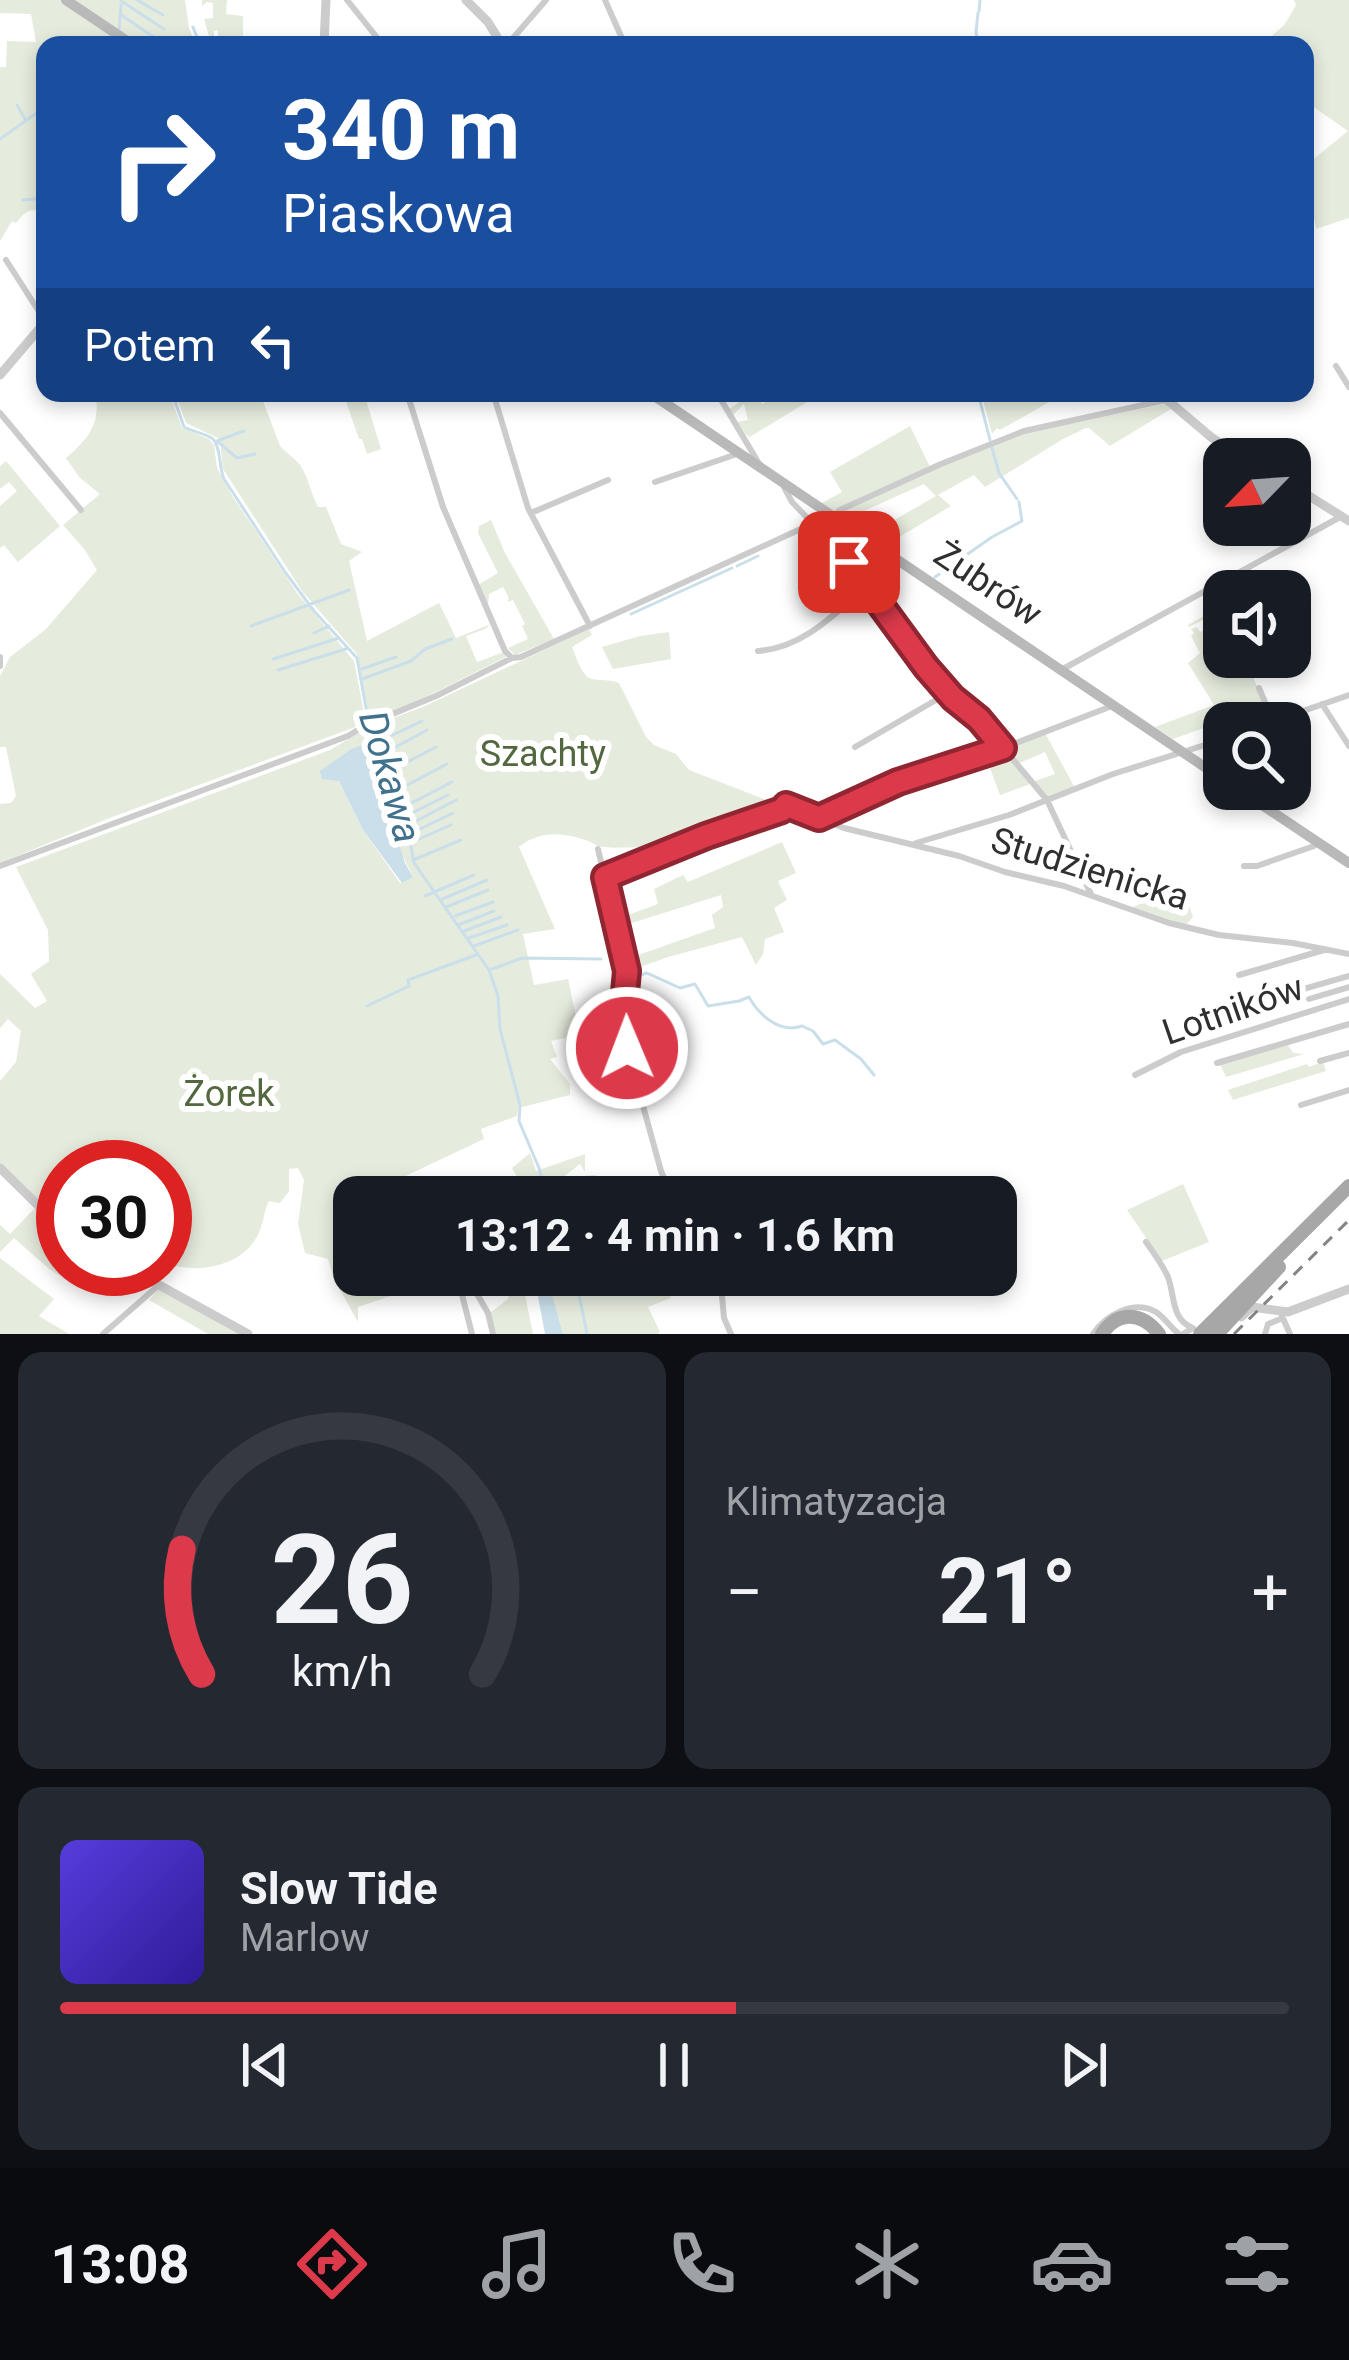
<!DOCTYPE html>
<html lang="pl">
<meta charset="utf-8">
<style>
:root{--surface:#171b24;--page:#242831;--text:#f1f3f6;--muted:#9ea1a6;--line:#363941;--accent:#dc3a4b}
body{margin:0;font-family:Roboto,sans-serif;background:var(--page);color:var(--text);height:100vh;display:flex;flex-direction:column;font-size:45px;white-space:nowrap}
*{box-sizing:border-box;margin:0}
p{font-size:39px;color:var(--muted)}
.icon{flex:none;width:66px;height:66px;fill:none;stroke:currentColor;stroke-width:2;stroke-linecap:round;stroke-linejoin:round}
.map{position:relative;height:1334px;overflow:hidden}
.details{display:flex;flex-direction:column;gap:18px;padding:18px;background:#0d0f14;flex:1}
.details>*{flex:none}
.top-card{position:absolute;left:36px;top:36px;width:1278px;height:366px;border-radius:24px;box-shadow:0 6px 18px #0003;background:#1a4fa0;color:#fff;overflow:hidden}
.needle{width:78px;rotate:245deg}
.tools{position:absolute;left:1203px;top:438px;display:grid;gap:24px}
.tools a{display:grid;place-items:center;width:108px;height:108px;border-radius:24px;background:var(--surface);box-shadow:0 6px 18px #0003;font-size:60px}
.speed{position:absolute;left:36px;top:1140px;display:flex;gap:24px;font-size:60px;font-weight:700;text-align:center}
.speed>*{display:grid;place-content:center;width:156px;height:156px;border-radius:50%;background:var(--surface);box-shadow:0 6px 18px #0003;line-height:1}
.speed .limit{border:18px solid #d22;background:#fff;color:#111}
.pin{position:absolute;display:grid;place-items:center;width:102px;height:102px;color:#fff;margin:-51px;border-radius:24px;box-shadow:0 6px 18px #0006}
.me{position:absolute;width:132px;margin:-66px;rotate:359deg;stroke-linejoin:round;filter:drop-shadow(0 0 9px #0008)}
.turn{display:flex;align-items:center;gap:42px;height:252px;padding:0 48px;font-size:54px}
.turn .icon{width:156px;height:156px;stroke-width:2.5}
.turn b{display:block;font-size:84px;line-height:102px}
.then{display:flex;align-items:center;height:114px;padding:0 48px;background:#0003;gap:24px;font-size:45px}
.big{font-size:90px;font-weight:700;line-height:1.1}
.details .widget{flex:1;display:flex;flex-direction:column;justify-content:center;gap:18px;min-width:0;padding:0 42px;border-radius:24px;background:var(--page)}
.details .dial{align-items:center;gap:0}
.dial svg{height:312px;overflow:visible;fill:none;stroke:var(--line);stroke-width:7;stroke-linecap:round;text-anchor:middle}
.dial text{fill:var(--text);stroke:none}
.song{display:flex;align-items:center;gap:36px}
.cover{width:144px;height:144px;border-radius:18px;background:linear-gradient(135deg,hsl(250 70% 55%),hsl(250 70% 35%))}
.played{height:12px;border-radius:6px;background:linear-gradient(90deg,var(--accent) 55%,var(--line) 55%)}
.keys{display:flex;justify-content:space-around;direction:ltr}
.heat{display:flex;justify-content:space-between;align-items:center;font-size:66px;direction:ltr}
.details .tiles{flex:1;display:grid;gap:18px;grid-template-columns:1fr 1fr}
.widget:last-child{grid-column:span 2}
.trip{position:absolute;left:333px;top:1176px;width:684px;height:120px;border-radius:24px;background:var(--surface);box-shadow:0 6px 18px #0003;font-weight:700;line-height:120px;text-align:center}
.tab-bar{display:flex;height:192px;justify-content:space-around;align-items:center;background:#090b0e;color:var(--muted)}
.tab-bar .icon{width:84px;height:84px}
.tab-bar .current{color:var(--accent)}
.tab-bar b{font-size:54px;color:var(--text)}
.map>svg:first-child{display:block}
</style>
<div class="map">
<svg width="1349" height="1334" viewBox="0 0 1349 1334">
<rect width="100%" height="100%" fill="#fff"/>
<!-- green -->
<path fill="#e5ebdd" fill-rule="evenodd" d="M 0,0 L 60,0 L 127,45 L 45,45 L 45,214 C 31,206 25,212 16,223 L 12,221 L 0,241 L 0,67 L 6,67 L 7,41 L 36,42 L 31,14 L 0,13 Z
M 73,0 L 185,0 L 189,28 L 196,45 L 139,45 Z
M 202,0 L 227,0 L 226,14 L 243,16 L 243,45 L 238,45 L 241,44 L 240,41 L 230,41 L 230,45 L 213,45 L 212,42 L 227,40 L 218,39 L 218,30 L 214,31 L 214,36 L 209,36 L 204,19 L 213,18 L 213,3 L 207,2 L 202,6 Z
M 1294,0 L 1349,0 L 1349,218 L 1316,229 L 1305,166 L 1348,131 L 1305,101 L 1305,45 L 1262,45 L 1285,24 L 1296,5 Z
M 95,393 L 169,393 L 182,428 L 209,439 L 214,445 L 217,468 L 233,497 L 297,593 L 354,661 L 366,723 L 107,819 L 0,863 L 0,804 L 11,803 L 16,796 L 6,747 L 0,747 L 0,676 L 10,657 L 46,629 L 97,570 L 85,550 L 63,525 L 100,494 L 80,478 L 66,458 C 87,440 102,423 95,393 Z
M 175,393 L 260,393 L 280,446 C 287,454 297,459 302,468 C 309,480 311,494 318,507 L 326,507 L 341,544 L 362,552 L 349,561 L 367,641 L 439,603 L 456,638 L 491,624 L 485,629 L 466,636 L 477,662 L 504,652 L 506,657 L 396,712 L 370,722 L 357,654 L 302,591 L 223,469 L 220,439 L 186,423 Z
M 343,393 L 364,393 L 381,449 L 367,454 L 362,439 L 359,439 Z
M 754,393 L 762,404 L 783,393 L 822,393 L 748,438 L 749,436 L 746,435 L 737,422 L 748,420 L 744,404 L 733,415 L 729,409 Z
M 981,393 L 1065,393 L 1000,430 L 997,428 L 992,434 Z
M 1165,404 L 1171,409 L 1110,446 L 1089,428 L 1086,428 L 1063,439 L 985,487 L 974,475 L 938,495 L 951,506 L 886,545 L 870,534 L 936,496 L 924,484 L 846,519 L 840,513 L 946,465 L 1026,433 Z
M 910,426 L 930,467 L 835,513 L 822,503 L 842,492 L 830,472 Z
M 6,461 L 60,526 L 18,562 L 4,545 L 0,548 L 0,506 L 17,491 L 9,482 L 0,489 L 0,466 Z
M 491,520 L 505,553 L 554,639 L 515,655 L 508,648 L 528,639 L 522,626 L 525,624 L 513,600 L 507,602 L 509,598 L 503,587 L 489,594 L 488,606 L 478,585 L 498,573 L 478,533 L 479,526 Z
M 1207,614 L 1215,628 L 1206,633 L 1223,662 L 1245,657 L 1265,706 L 1173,739 L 1155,727 L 1214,705 L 1188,663 L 1200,653 L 1191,636 L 1194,633 L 1191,629 L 1197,627 L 1200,632 L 1212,627 L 1203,620 L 1189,627 L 1188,625 Z
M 589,629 L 592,635 L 572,647 C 576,656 581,676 592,679 C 600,681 609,679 619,683 L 646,737 L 654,745 L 676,754 L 689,770 L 772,802 L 722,823 L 715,828 L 718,832 L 662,855 C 644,842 625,850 604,847 C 594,846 595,843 585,840 C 561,832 539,831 519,847 L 555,929 L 523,934 L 534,985 L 568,979 L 580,1035 L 551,1041 L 557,1057 L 550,1059 L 570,1084 L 570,1095 L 518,1108 L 517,1116 L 481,1129 L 484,1139 L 397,1180 L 396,1190 L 404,1197 L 354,1197 L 354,1275 L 397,1275 L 403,1292 L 358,1307 L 358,1322 L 334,1279 L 328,1259 L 305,1253 L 298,1224 L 304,1180 L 298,1168 L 289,1169 L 289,1191 L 280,1203 L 269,1201 C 264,1210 264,1220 260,1230 C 246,1267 198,1275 165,1263 L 165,1167 L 63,1167 L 63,1207 L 51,1218 L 0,1165 L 0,1081 L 16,1062 L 21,1031 L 8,1019 L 0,1028 L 0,974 L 35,1008 L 47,1001 L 31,974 L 49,961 L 48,930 L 16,867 L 330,750 L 369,727 L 425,706 ZM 351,749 L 413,877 L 400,883 L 363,830 L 339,781 L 321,771 Z
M 669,632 L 671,659 L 613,669 L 602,647 L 640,636 Z
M 1045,733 L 1075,788 L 1047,799 L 1032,782 L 1055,774 L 1045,752 L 1017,764 L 1030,784 L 1000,795 L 985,755 Z
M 782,842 L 796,873 L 778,881 L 787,900 L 774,908 L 784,932 L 765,939 L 763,954 L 756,965 L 742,937 L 668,957 L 629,971 L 627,959 L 715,928 L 712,915 L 723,907 L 721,895 L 619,927 L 617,919 L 658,904 L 654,889 L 683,875 L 688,882 Z
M 1180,882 L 1193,917 L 1185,926 L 1128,909 L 1150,900 L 1148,892 Z
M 1288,1045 L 1293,1053 L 1304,1054 L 1226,1077 L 1220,1064 L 1214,1064 Z
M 1323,1062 L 1326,1071 L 1233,1100 L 1228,1090 L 1307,1064 L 1309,1067 Z
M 530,1153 L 536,1171 L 585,1154 L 585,1172 L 580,1164 L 562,1178 L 595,1175 L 603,1197 L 529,1197 L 512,1168 Z
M 1183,1184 L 1209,1242 L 1162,1261 L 1127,1210 Z
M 35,1208 L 63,1233 L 63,1269 L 95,1269 L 79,1288 L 48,1268 L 14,1238 L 0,1252 L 0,1225 L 10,1234 Z
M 0,1258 L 54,1299 L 39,1316 L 69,1334 L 0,1334 Z
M 498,1275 L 514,1275 L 520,1285 L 523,1285 L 533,1334 L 495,1334 L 490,1313 L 509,1298 Z
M 551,1275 L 678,1275 L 679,1279 L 665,1285 L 671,1298 L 648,1307 L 660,1332 L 657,1334 L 563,1334 L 552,1294 Z
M 159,1289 L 246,1334 L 208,1334 L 149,1300 Z"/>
<!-- water -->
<path fill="#cadfea" d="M 363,745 L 368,745 L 405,863 L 413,877 L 402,883 L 363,830 L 339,781 L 322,779 L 320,771 L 351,749 Z
M 534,1275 L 551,1275 L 552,1294 L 563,1334 L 545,1334 Z"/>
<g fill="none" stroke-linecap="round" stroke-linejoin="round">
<!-- stream -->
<path stroke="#cadfea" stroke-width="3" d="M 137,0 L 163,15
M 121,1 L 164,29
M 979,11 L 980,0
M 120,14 L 165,45
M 193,27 L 200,45
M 119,31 L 121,5
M 978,45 L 976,32 L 978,13
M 17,105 L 25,119
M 0,139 L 45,107
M 23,200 L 45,198
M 172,393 L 184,427 C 191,431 207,434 213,439 C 221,447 219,468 224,479 L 285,572 L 314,611 L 357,658 L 368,719 L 410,842 L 414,863 L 489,970 L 498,996 L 500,1029 L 520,1105 L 519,1121 L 539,1168 L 547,1197
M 978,393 L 990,440
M 177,401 L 205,393
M 219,440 L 244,431
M 217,441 L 237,458 L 255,454
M 992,448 L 999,473 L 1017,499
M 994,536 L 1022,521 L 1019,502
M 737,566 L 758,556
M 935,577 L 992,537
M 631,614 L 732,568
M 251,626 L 349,590
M 314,633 L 329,626
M 273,659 L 339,638
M 278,670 L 346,649
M 359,670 L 396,657
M 362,679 L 411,661 L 425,649 L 452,639
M 376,743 L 422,721
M 381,755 L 427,730
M 386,773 L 436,747
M 396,791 L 447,764
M 400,809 L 452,782
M 402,818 L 448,795
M 405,827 L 456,800
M 408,835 L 453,813
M 410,843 L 451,825
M 413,860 L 461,840
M 425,896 L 474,875
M 440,900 L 487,880
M 446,907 L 488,890
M 455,916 L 493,902
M 458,925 L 494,911
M 464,931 L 501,917
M 469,938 L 507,925
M 474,946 L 518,930
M 492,969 L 522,958 L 601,959
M 630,978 L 647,973 L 680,988 L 695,984 L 708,1006 L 739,1001 L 749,997 C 759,1015 780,1034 802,1026 L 813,1031 L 823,1044 L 835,1040 L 861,1059 L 874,1075
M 367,1006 L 409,986 L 408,980 L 476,955
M 575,1275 L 587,1334"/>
<!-- minor -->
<path stroke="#ccc" stroke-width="6" d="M 347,0 L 383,45
M 605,0 L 625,45
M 507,45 L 546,0
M 6,260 L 45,321
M 1336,366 L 1349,387
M 407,393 L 443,507 L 505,651 L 512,658
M 493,393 L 528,508 L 590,626
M 717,393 L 761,467
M 0,413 L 81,510
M 655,482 L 737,454
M 784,487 L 792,502 L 842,554 L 926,667 L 948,693 L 979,719 L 1047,800 L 1091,894
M 531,513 L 608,480
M 758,651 C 802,648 834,615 866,587
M 0,657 L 0,666
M 1061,670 L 1342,516
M 1259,688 L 1273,721
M 1322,704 L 1349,746
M 1268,723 L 1349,695
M 855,747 L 948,693
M 819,818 L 899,782 L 1003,748 L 1112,706
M 916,843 L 1009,815 L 1113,774 L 1224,739
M 598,849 L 627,971 L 623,1014 L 627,1048 L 661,1171 L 672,1197
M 0,866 L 348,736 L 366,725 L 436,696 L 512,658 L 521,657 L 805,527 L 825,523 L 840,510 L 941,464 L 1024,431 L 1166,400
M 1244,866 L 1257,866 L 1314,846 L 1317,842
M 606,877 L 706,837 L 782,810 L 786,805 L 844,828 L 959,856 L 1005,872 L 1064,886 L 1169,923 L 1219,935 L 1293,943 L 1349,954
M 1239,975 L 1324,950
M 1269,999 L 1349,976
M 1309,999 L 1349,987
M 1320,1061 L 1349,1053
M 1217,1063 L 1349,1024
M 1135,1075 L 1181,1052 L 1349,999
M 1301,1105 L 1349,1090
M 1146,1242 C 1154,1253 1162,1264 1168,1277 C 1175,1296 1171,1320 1193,1328 L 1183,1334
M 457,1275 L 472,1334
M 466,1275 L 488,1313 L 493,1334
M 720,1275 L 724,1318 L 731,1334
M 1282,1316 L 1290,1334
M 103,1334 L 159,1285
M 1093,1334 C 1106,1315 1134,1299 1156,1312 C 1165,1318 1171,1328 1179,1334
M 1265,1334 L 1268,1324 L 1283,1318"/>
<!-- tertiary -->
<path stroke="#ccc" stroke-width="9" d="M 466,0 L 488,22 L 502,45
M 324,45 L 326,0
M 0,375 L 45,322
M 1159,393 L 1211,437 L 1243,459
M 1290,484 L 1349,521
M 0,1168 L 63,1230
M 130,1269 L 248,1334
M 1241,1317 L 1252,1307 L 1288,1312 L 1349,1289"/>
<!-- secondary -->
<path stroke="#b9b9b9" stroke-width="10" d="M 66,0 L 133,45
M 650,393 L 1224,780
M 1238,789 L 1349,863"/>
<!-- primary -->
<path stroke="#a7a7a7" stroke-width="14" d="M 1102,1334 C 1118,1310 1142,1312 1159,1334
M 1200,1334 L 1349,1186
M 1217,1334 L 1279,1267"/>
<!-- rail -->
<path stroke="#848484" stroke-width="3" stroke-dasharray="12 9" stroke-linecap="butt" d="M 1234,1334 L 1349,1220"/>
</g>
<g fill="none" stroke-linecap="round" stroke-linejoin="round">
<defs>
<path id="route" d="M 627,1048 L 623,1014 L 627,971 L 605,877 L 706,836 L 782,810 L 786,805 L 819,818 L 898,782 L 1003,748 L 979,719 L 953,698 L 926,667 L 849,562"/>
</defs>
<!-- route casing -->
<use href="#route" stroke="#8f2631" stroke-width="30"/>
<!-- route -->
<use href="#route" stroke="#dc3a4b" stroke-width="21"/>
</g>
<g text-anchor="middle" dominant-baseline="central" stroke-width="12" stroke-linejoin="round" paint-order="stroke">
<!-- street labels -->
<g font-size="36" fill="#2f2f2f" stroke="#fff">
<text transform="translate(988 584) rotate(34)">Żubrów</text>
<text transform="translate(1090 869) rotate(17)">Studzienicka</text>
<text transform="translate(1233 1010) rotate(-19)">Lotników</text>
</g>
<!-- park labels -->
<g font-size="36" fill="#53683e" stroke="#fff">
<text x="543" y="754">Szachty</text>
<text x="229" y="1094">Żorek</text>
</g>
<!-- water labels -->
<g font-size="39" font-style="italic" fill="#40728d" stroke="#fff">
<text transform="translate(390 777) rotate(74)">Dokawa</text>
</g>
</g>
</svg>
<div class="tools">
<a><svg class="needle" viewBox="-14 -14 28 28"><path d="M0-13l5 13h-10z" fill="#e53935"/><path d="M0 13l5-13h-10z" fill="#9ea1a6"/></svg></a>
<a><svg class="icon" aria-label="sound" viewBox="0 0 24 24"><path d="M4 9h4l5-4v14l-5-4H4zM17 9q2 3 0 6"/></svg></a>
<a><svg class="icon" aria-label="search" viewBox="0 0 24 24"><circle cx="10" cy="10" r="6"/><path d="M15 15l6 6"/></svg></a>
</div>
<div class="speed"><div class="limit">30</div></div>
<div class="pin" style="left:849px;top:562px;background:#d93025"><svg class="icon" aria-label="arrive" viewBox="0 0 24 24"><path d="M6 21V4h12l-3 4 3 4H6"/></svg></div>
<svg class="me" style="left:627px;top:1048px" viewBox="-20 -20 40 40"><circle r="17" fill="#dc3a4b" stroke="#fff" stroke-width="3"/><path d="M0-11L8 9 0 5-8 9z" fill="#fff"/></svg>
<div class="trip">13:12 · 4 min · 1.6 km</div>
<div class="top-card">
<div class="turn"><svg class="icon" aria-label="right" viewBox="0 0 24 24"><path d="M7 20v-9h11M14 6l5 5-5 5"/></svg><div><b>340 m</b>Piaskowa</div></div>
<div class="then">Potem<svg class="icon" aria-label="left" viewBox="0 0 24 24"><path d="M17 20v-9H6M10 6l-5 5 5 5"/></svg></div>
</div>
</div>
<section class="details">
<div class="tiles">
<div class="widget dial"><svg viewBox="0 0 100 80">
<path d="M14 69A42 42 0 1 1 86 69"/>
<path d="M14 69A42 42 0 0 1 9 37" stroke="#dc3a4b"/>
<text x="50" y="56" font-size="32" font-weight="700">26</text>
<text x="50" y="72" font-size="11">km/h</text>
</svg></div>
<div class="widget"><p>Klimatyzacja</p>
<div class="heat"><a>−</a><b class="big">21°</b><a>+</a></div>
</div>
<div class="widget">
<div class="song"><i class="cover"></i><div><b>Slow Tide</b><p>Marlow</p></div></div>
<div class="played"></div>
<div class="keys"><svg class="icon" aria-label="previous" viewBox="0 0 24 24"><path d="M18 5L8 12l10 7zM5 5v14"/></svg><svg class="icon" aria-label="pause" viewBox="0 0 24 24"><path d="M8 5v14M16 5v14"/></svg><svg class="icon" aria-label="next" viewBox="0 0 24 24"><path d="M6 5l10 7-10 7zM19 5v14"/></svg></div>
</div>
</div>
</section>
<nav class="tab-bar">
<b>13:08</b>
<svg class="icon current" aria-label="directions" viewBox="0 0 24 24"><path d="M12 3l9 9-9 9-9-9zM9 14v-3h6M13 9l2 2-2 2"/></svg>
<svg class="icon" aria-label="music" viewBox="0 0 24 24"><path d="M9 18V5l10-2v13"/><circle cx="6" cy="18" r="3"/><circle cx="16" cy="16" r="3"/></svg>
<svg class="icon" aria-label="phone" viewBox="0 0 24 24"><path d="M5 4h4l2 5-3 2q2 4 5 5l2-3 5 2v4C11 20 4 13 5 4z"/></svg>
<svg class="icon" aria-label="climate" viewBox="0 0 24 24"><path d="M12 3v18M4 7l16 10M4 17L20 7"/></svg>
<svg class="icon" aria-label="car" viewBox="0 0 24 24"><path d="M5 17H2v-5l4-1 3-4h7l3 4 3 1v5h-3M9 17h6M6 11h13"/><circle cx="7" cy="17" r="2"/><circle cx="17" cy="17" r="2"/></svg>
<svg class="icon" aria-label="filters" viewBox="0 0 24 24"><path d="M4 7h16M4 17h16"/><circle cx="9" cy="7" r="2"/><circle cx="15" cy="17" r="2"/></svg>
</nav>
